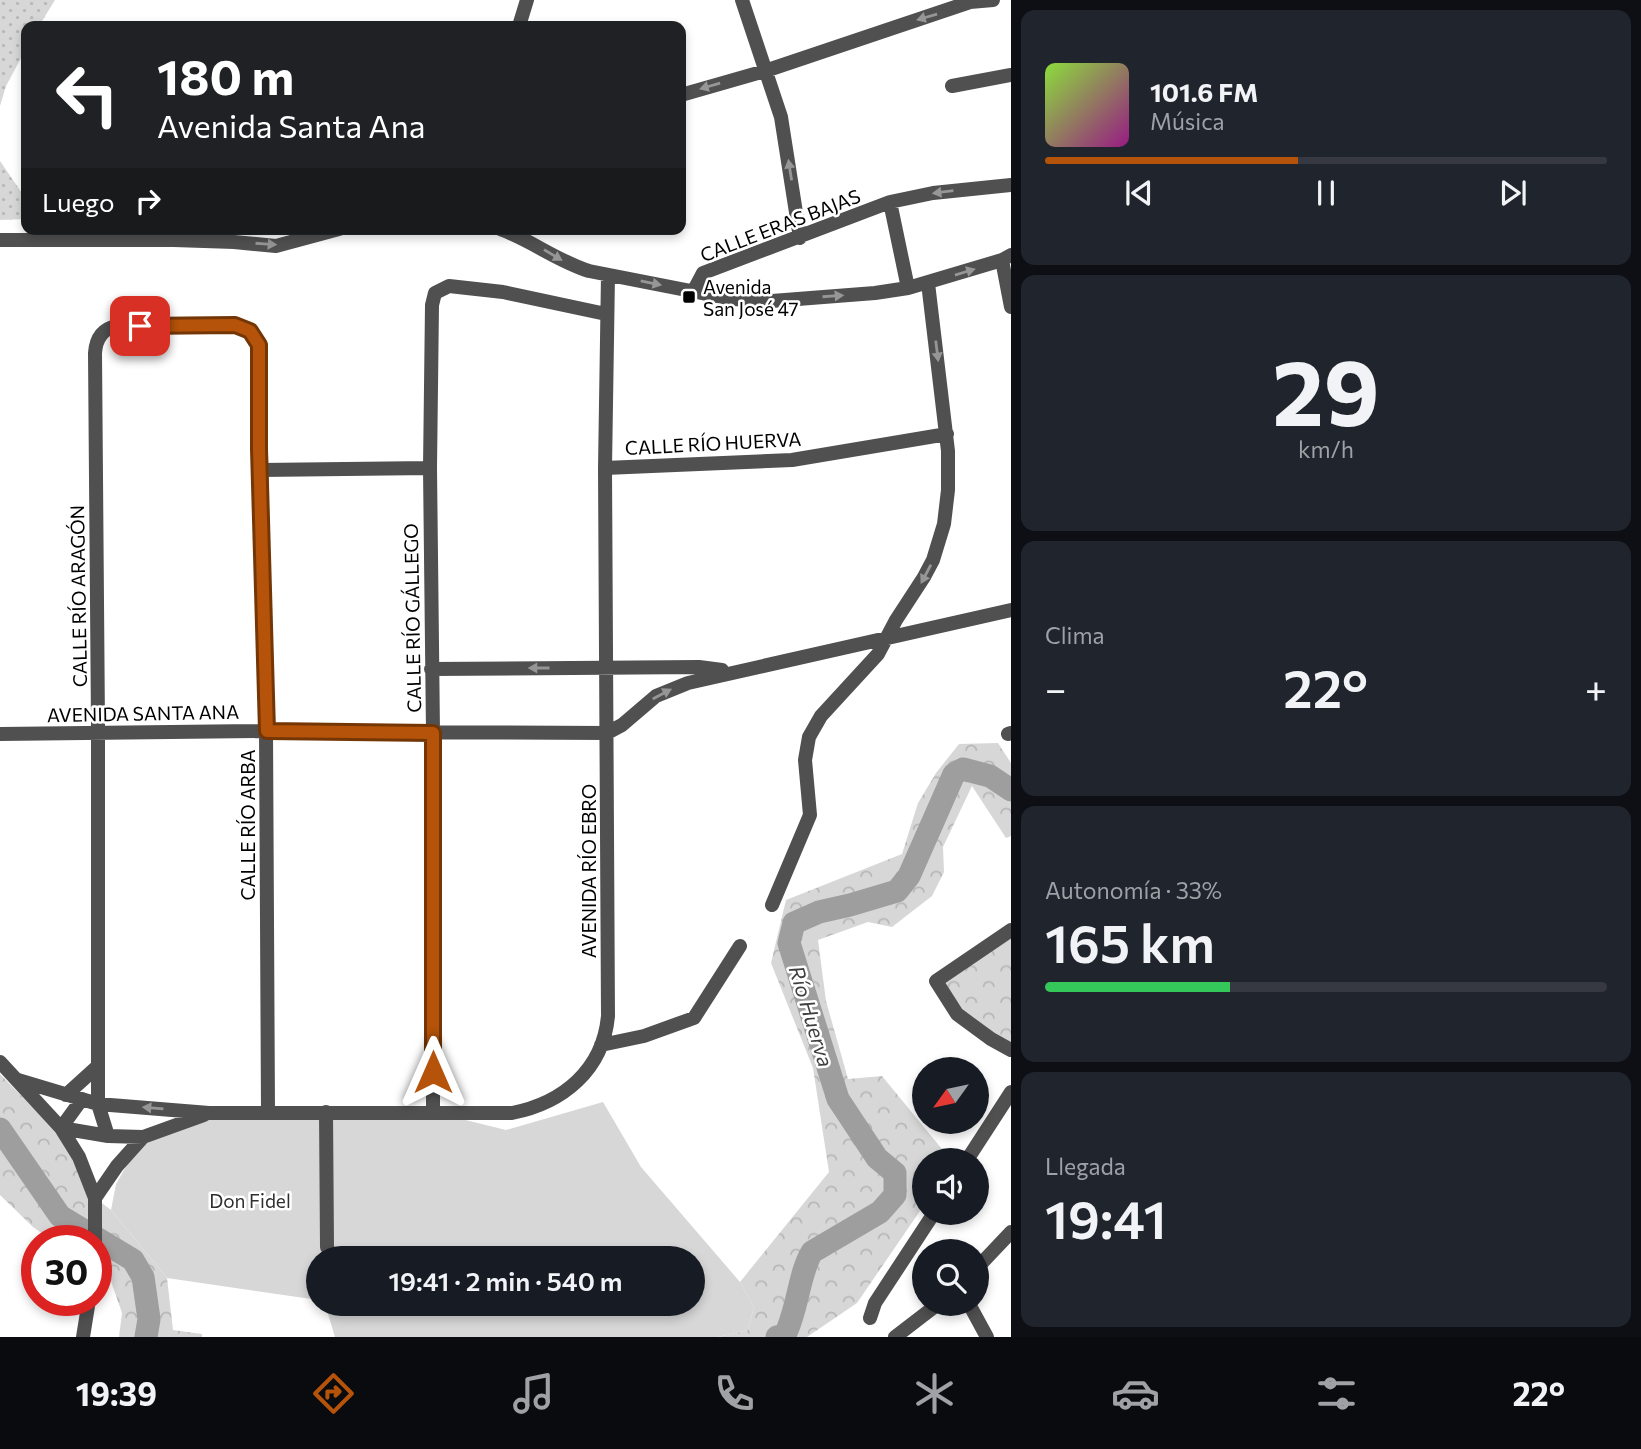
<!DOCTYPE html>
<html lang="es">
<meta charset="utf-8">
<style>
:root{--surface:#171b24;--page:#20242c;--text:#f1f3f6;--muted:#9ea1a6;--line:#363941;--accent:#b45309}
body{margin:0;font-family:Commissioner,sans-serif;background:var(--page);color:var(--text);height:100vh;display:flex;flex-direction:column;font-size:26px;white-space:nowrap}
*{box-sizing:border-box;margin:0}
p{font-size:23px;color:var(--muted)}
.icon{flex:none;width:38px;height:38px;fill:none;stroke:currentColor;stroke-width:2;stroke-linecap:round;stroke-linejoin:round}
.map{position:relative;flex:1;overflow:hidden}
.sheet{display:flex;flex-direction:column;gap:10px;padding:10px;background:#0d0f14;width:630px}
.sheet>*{flex:none}
.top-card{position:absolute;left:21px;top:21px;width:665px;height:214px;border-radius:14px;box-shadow:0 4px 10px #0003;background:#202124;color:#fff;overflow:hidden}
.needle{width:46px;rotate:237deg}
.fabs{position:absolute;left:912px;top:1057px;display:grid;gap:14px}
.fabs a{display:grid;place-items:center;width:77px;height:77px;border-radius:50%;background:var(--surface);box-shadow:0 4px 10px #0003;font-size:35px}
.speed{position:absolute;left:21px;top:1225px;display:flex;gap:14px;font-size:35px;font-weight:700;text-align:center}
.speed>*{display:grid;place-content:center;width:91px;height:91px;border-radius:50%;background:var(--surface);box-shadow:0 4px 10px #0003;line-height:1}
.speed .limit{border:10px solid #d22;background:#fff;color:#111}
.pin{position:absolute;display:grid;place-items:center;width:60px;height:60px;color:#fff;margin:-30px;border-radius:14px;box-shadow:0 4px 10px #0006}
.me{position:absolute;width:77px;margin:-38px;rotate:0deg;stroke-linejoin:round;filter:drop-shadow(0 0 5px #0008)}
.turn{display:flex;align-items:center;gap:24px;height:147px;padding:0 21px;font-size:32px}
.turn .icon{width:91px;height:91px;stroke-width:2.5}
.turn b{display:block;font-size:49px;line-height:60px}
.then{display:flex;align-items:center;height:66px;padding:0 21px;background:#0003;gap:14px;font-size:26px}
.big{font-size:52px;font-weight:600;line-height:1.1}
.sheet .tile{flex:1;display:flex;flex-direction:column;justify-content:center;gap:10px;min-width:0;padding:0 24px;border-radius:14px;background:var(--page)}
.sheet .dial{align-items:center;gap:0}
.dial b{font-size:91px;line-height:1}
.song{display:flex;align-items:center;gap:21px}
.cover{width:84px;height:84px;border-radius:10px;background:linear-gradient(135deg,hsl(90 70% 55%),hsl(310 70% 35%))}
.played{height:7px;border-radius:4px;background:linear-gradient(90deg,var(--accent) 45%,var(--line) 45%)}
.keys{display:flex;justify-content:space-around;direction:ltr}
.heat{display:flex;justify-content:space-between;align-items:center;font-size:38px;direction:ltr}
.charge{height:10px;border-radius:5px;background:linear-gradient(90deg,#34c759 33%,var(--line) 0)}
.trip{position:absolute;left:306px;top:1246px;width:399px;height:70px;border-radius:35px;background:var(--surface);box-shadow:0 4px 10px #0003;font-weight:600;line-height:70px;text-align:center}
.menu{display:flex;height:112px;justify-content:space-around;align-items:center;background:#090b0e;color:var(--muted)}
.menu .icon{width:49px;height:49px}
.menu .selected{color:var(--accent)}
.menu b{font-size:32px;color:var(--text)}
main{display:flex;flex:1;min-height:0}
.map>svg:first-child{display:block}
</style>
<main>
<div class="map">
<svg width="1011" height="1337" viewBox="0 0 1011 1337">
<defs>
<pattern id="grass-dots" width="8" height="8" patternUnits="userSpaceOnUse" patternTransform="scale(1.75)"><rect width="8" height="8" fill="#d7d7d7"/><path d="M2 2h.1M6 6h.1" fill="none" stroke="#b7b7b7" stroke-width="1.8" stroke-linecap="round"/></pattern>
<pattern id="forest-crowns" width="20" height="18" patternUnits="userSpaceOnUse" patternTransform="scale(1.75)"><rect width="20" height="18" fill="#d7d7d7"/><path d="M2 6a3 3 0 1 1 6 0M12 15a3 3 0 1 1 6 0" fill="none" stroke="#b7b7b7"/></pattern>
</defs>
<rect width="100%" height="100%" fill="#fff"/>
<!-- grass -->
<path fill="url(#grass-dots)" d="M 0,0 L 55,0 L 39,26 L 26,26 L 26,49 L 6,86 L 0,106 Z
M 0,161 L 26,199 L 26,219 L 0,220 Z"/>
<!-- forest -->
<path fill="url(#forest-crowns)" d="M 998,743 L 1011,763 L 1011,836 L 1006,838 L 972,786 L 943,847 L 944,872 L 932,896 L 892,927 L 868,922 L 818,940 L 826,1001 L 848,1079 L 882,1076 L 951,1160 L 924,1160 L 924,1205 L 857,1303 L 807,1337 L 718,1337 L 748,1330 L 754,1307 L 740,1282 L 829,1172 L 813,1068 L 771,963 L 786,900 L 902,854 L 918,803 L 936,773 L 959,744 Z
M 1011,930 L 1011,1050 L 957,1014 L 936,981 Z
M 0,1074 L 45,1120 L 61,1128 L 95,1198 L 111,1210 L 167,1278 L 173,1330 L 202,1334 L 202,1337 L 119,1337 L 122,1313 L 107,1270 L 96,1265 L 96,1241 L 53,1241 L 33,1227 L 0,1195 Z"/>
<!-- park -->
<path fill="#d7d7d7" d="M 603,1102 L 641,1167 L 740,1282 L 754,1307 L 748,1330 L 718,1337 L 335,1337 L 325,1304 L 693,1304 L 693,1258 L 318,1258 L 318,1300 L 167,1278 L 111,1210 L 116,1184 L 143,1137 L 209,1113 L 433,1112 L 506,1130 Z"/>
<g fill="none" stroke-linecap="round" stroke-linejoin="round">
<!-- river -->
<path stroke="#9e9e9e" stroke-width="23" d="M 0,1129 L 60,1216 L 133,1260 L 143,1277 L 149,1319 L 146,1337
M 777,1337 L 785,1335 C 798,1309 799,1273 812,1252 L 880,1212 L 895,1195 L 895,1173 L 877,1158 L 838,1099 L 789,943 L 794,923 L 819,912 L 850,905 L 897,891 L 909,876 L 954,774 L 963,769 L 990,776 L 1011,790"/>
<!-- street -->
<path stroke="#505050" stroke-width="14" d="M 742,0 L 781,117 L 800,238
M 519,26 L 527,0
M 952,86 L 1011,75
M 681,95 L 765,71 L 970,2 L 993,0
M 890,202 L 908,288
M 500,229 C 531,240 557,261 589,271 L 732,299 L 772,301 L 875,293 L 908,288 L 1002,260 L 1011,255
M 0,240 L 174,240 L 234,242 L 276,246 L 339,229
M 1002,260 L 1011,307
M 693,292 L 703,273 L 890,202 L 933,193 L 1011,185
M 605,468 L 792,460 L 947,434
M 260,470 L 430,468
M 431,669 L 699,667 L 722,670
M 0,734 L 266,731 L 607,733 L 622,725 L 656,696 L 688,683 L 1011,610
M 1008,734 L 1011,733
M 772,905 L 810,815 L 805,760 L 809,737 L 821,716 L 878,654 L 896,620 L 924,577 L 933,560 L 944,524 L 948,490 L 948,451 L 928,283
M 1011,930 L 936,981 L 957,1014 L 991,1039 L 1011,1050
M 601,1045 L 644,1036 L 694,1018 L 740,946
M 0,1062 L 61,1128 L 79,1157 L 95,1198 L 95,1241
M 18,1080 L 98,1104 L 209,1113 L 512,1113 C 563,1103 603,1070 608,1016 L 605,468 L 608,275
M 66,1095 L 98,1066
M 326,1112 L 327,1247
M 433,1112 L 433,733 L 430,468 L 432,305 L 435,293 L 449,286 L 503,292 L 606,314
M 61,1128 L 108,1136 L 143,1137
M 61,1128 L 82,1099
M 108,1136 L 98,1104 L 98,726 L 95,353 C 96,339 102,329 116,326 L 235,325 L 250,331 L 259,345 L 266,731 L 268,1112
M 967,1160 L 1011,1092
M 95,1198 L 117,1166 L 143,1137 L 204,1115
M 976,1269 L 1011,1232
M 969,1304 L 987,1337
M 870,1318 L 875,1303 L 934,1213
M 83,1337 L 89,1300
M 895,1337 L 938,1304"/>
</g>
<!-- one-way arrows -->
<defs><path id="oneway-solid" d="M-6-.8H1V-3.2L6.5 0L1 3.2V.8H-6Z" transform="scale(1.75)"/></defs>
<g fill="#969696">
<use href="#oneway-solid" transform="translate(927 17) rotate(164)"/>
<use href="#oneway-solid" transform="translate(710 86) rotate(164)"/>
<use href="#oneway-solid" transform="translate(790 170) rotate(-99)"/>
<use href="#oneway-solid" transform="translate(943 192) rotate(173)"/>
<use href="#oneway-solid" transform="translate(266 244) rotate(4)"/>
<use href="#oneway-solid" transform="translate(553 255) rotate(31)"/>
<use href="#oneway-solid" transform="translate(965 272) rotate(-17)"/>
<use href="#oneway-solid" transform="translate(651 283) rotate(11)"/>
<use href="#oneway-solid" transform="translate(833 296) rotate(-4)"/>
<use href="#oneway-solid" transform="translate(937 351) rotate(83)"/>
<use href="#oneway-solid" transform="translate(926 574) rotate(118)"/>
<use href="#oneway-solid" transform="translate(539 668) rotate(180)"/>
<use href="#oneway-solid" transform="translate(662 694) rotate(-28)"/>
<use href="#oneway-solid" transform="translate(153 1108) rotate(-175)"/>
</g>
<g fill="none" stroke-linecap="round" stroke-linejoin="round">
<defs>
<path id="route" d="M 140,326 L 235,325 L 250,331 L 259,345 L 259,449 L 267,731 L 433,733 L 433,1072"/>
</defs>
<!-- route casing -->
<use href="#route" stroke="#753606" stroke-width="18"/>
<!-- route -->
<use href="#route" stroke="#b45309" stroke-width="12"/>
</g>
<!-- markers -->
<rect fill="#000" stroke="#fff" stroke-width="2.5" x="682" y="290" width="14" height="14" rx="3.5"/>
<g text-anchor="middle" dominant-baseline="central" stroke-width="5" stroke-linejoin="round" paint-order="stroke">
<!-- street labels -->
<g font-size="19" fill="#000" stroke="#fff">
<text transform="translate(780 225) rotate(-21)">CALLE ERAS BAJAS</text>
<text transform="translate(713 443) rotate(-3)">CALLE RÍO HUERVA</text>
<text transform="translate(78 596) rotate(-91)">CALLE RÍO ARAGÓN</text>
<text transform="translate(412 618) rotate(-91)">CALLE RÍO GÁLLEGO</text>
<text transform="translate(143 713) rotate(-1)">AVENIDA SANTA ANA</text>
<text transform="translate(247 825) rotate(-90)">CALLE RÍO ARBA</text>
<text transform="translate(588 871) rotate(-90)">AVENIDA RÍO EBRO</text>
</g>
<!-- poi labels -->
<g font-size="19" fill="#000" stroke="#fff" text-anchor="start">
<text x="703" y="286">Avenida<tspan x="703" dy="22">San José 47</tspan></text>
</g>
<!-- park labels -->
<g font-size="19" fill="#2e2e2e" stroke="#fff">
<text x="250" y="1200">Don Fidel</text>
</g>
<!-- water labels -->
<g font-size="21" font-style="italic" fill="#3f3f3f" stroke="#fff">
<text transform="translate(812 1016) rotate(73)">Río Huerva</text>
</g>
</g>
</svg>
<div class="fabs">
<a><svg class="needle" viewBox="-14 -14 28 28"><path d="M0-13l5 13h-10z" fill="#e53935"/><path d="M0 13l5-13h-10z" fill="#9ea1a6"/></svg></a>
<a><svg class="icon" aria-label="sound" viewBox="0 0 24 24"><path d="M4 9h4l5-4v14l-5-4H4zM17 9q2 3 0 6"/></svg></a>
<a><svg class="icon" aria-label="search" viewBox="0 0 24 24"><circle cx="10" cy="10" r="6"/><path d="M15 15l6 6"/></svg></a>
</div>
<div class="speed"><div class="limit">30</div></div>
<div class="pin" style="left:140px;top:326px;background:#d93025"><svg class="icon" aria-label="arrive" viewBox="0 0 24 24"><path d="M6 21V4h12l-3 4 3 4H6"/></svg></div>
<svg class="me" style="left:433px;top:1072px" viewBox="-20 -20 40 40"><path d="M0-17L14 15 0 8-14 15z" fill="#b45309" stroke="#fff" stroke-width="4"/></svg>
<div class="trip">19:41 · 2 min · 540 m</div>
<div class="top-card">
<div class="turn"><svg class="icon" aria-label="left" viewBox="0 0 24 24"><path d="M17 20v-9H6M10 6l-5 5 5 5"/></svg><div><b>180 m</b>Avenida Santa Ana</div></div>
<div class="then">Luego<svg class="icon" aria-label="right" viewBox="0 0 24 24"><path d="M7 20v-9h11M14 6l5 5-5 5"/></svg></div>
</div>
</div>
<section class="sheet">
<div class="tile">
<div class="song"><i class="cover"></i><div><b>101.6 FM</b><p>Música</p></div></div>
<div class="played"></div>
<div class="keys"><svg class="icon" aria-label="previous" viewBox="0 0 24 24"><path d="M18 5L8 12l10 7zM5 5v14"/></svg><svg class="icon" aria-label="pause" viewBox="0 0 24 24"><path d="M8 5v14M16 5v14"/></svg><svg class="icon" aria-label="next" viewBox="0 0 24 24"><path d="M6 5l10 7-10 7zM19 5v14"/></svg></div>
</div>
<div class="tile dial"><b>29</b><p>km/h</p></div>
<div class="tile"><p>Clima</p>
<div class="heat"><a>−</a><b class="big">22°</b><a>+</a></div>
</div>
<div class="tile"><p>Autonomía · 33%</p><b class="big">165 km</b><div class="charge"></div></div>
<div class="tile"><p>Llegada</p><b class="big">19:41</b></div>
</section>
</main>
<nav class="menu">
<b>19:39</b>
<svg class="icon selected" aria-label="directions" viewBox="0 0 24 24"><path d="M12 3l9 9-9 9-9-9zM9 14v-3h6M13 9l2 2-2 2"/></svg>
<svg class="icon" aria-label="music" viewBox="0 0 24 24"><path d="M9 18V5l10-2v13"/><circle cx="6" cy="18" r="3"/><circle cx="16" cy="16" r="3"/></svg>
<svg class="icon" aria-label="phone" viewBox="0 0 24 24"><path d="M5 4h4l2 5-3 2q2 4 5 5l2-3 5 2v4C11 20 4 13 5 4z"/></svg>
<svg class="icon" aria-label="climate" viewBox="0 0 24 24"><path d="M12 3v18M4 7l16 10M4 17L20 7"/></svg>
<svg class="icon" aria-label="car" viewBox="0 0 24 24"><path d="M5 17H2v-5l4-1 3-4h7l3 4 3 1v5h-3M9 17h6M6 11h13"/><circle cx="7" cy="17" r="2"/><circle cx="17" cy="17" r="2"/></svg>
<svg class="icon" aria-label="filters" viewBox="0 0 24 24"><path d="M4 7h16M4 17h16"/><circle cx="9" cy="7" r="2"/><circle cx="15" cy="17" r="2"/></svg>
<b>22°</b>
</nav>
